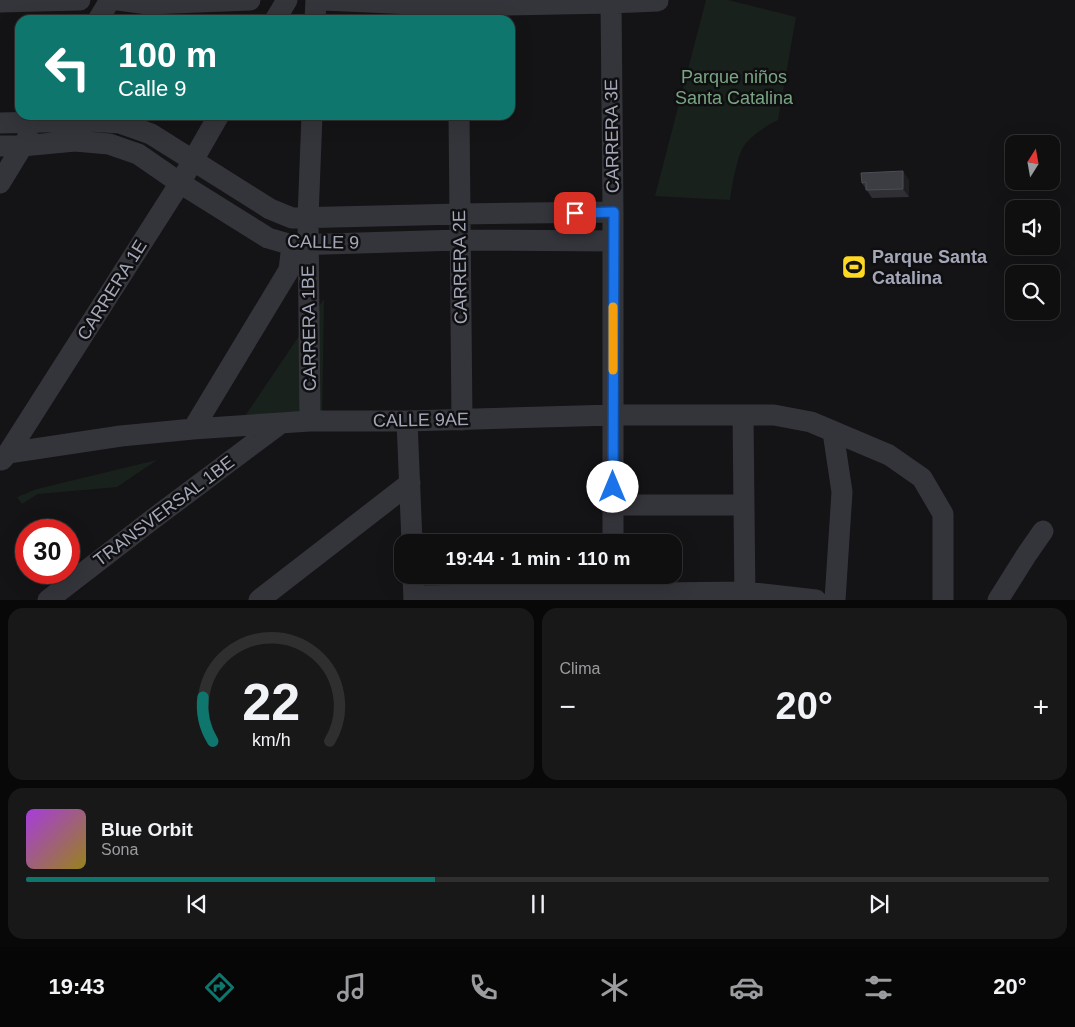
<!DOCTYPE html>
<html lang="es">
<meta charset="utf-8">
<style>
:root{--surface:#0f0f10;--page:#181819;--text:#f1f3f6;--muted:#9b9c9f;--line:#2f2f30;--accent:#0f766e}
body{margin:0;font-family:Arial,sans-serif;background:var(--page);color:var(--text);height:100vh;display:flex;flex-direction:column;font-size:19px;white-space:nowrap}
*{box-sizing:border-box;margin:0}
p{font-size:16px;color:var(--muted)}
.icon{flex:none;width:28px;height:28px;fill:none;stroke:currentColor;stroke-width:2;stroke-linecap:round;stroke-linejoin:round}
.map{position:relative;height:600px;overflow:hidden}
.drawer{display:flex;flex-direction:column;gap:8px;padding:8px;background:#080809;flex:1}
.drawer>*{flex:none}
.guide{position:absolute;left:15px;top:15px;width:500px;height:105px;border-radius:15px;box-shadow:0 5px 20px #0002,0 0 0 1px var(--line);background:#0f766e;color:#fff;overflow:hidden}
.needle{width:32px;rotate:11deg}
.controls{position:absolute;left:1005px;top:135px;display:grid;gap:10px}
.controls a{display:grid;place-items:center;width:55px;height:55px;border-radius:10px;background:var(--surface);box-shadow:0 5px 20px #0002,0 0 0 1px var(--line);font-size:25px}
.speed{position:absolute;left:15px;top:519px;display:flex;gap:10px;font-size:25px;font-weight:700;text-align:center}
.speed>*{display:grid;place-content:center;width:65px;height:65px;border-radius:50%;background:var(--surface);box-shadow:0 5px 20px #0002,0 0 0 1px var(--line);line-height:1}
.speed .limit{border:8px solid #d22;background:#fff;color:#111}
.pin{position:absolute;display:grid;place-items:center;width:42px;height:42px;color:#fff;margin:-21px;border-radius:10px;box-shadow:0 2px 8px #0006}
.me{position:absolute;width:55px;margin:-28px;rotate:0deg;stroke-linejoin:round;filter:drop-shadow(0 0 4px #0008)}
.turn{display:flex;align-items:center;gap:18px;height:105px;padding:0 20px;font-size:22px}
.turn .icon{width:65px;height:65px;stroke-width:2.5}
.turn b{display:block;font-size:35px;line-height:42px}
.big{font-size:38px;font-weight:600;line-height:1.1}
.drawer .widget{flex:1;display:flex;flex-direction:column;justify-content:center;gap:8px;min-width:0;padding:0 18px;border-radius:15px;background:var(--page)}
.drawer .dial{align-items:center;gap:0}
.dial svg{height:130px;overflow:visible;fill:none;stroke:var(--line);stroke-width:7;stroke-linecap:round;text-anchor:middle}
.dial text{fill:var(--text);stroke:none}
.song{display:flex;align-items:center;gap:15px}
.cover{width:60px;height:60px;border-radius:8px;background:linear-gradient(135deg,hsl(280 70% 55%),hsl(50 70% 35%))}
.played{height:5px;border-radius:2px;background:linear-gradient(90deg,var(--accent) 40%,var(--line) 40%)}
.keys{display:flex;justify-content:space-around;direction:ltr}
.heat{display:flex;justify-content:space-between;align-items:center;font-size:28px;direction:ltr}
.drawer .tiles{flex:1;display:grid;gap:8px;grid-template-columns:1fr 1fr}
.widget:last-child{grid-column:span 2}
.trip{position:absolute;left:394px;top:534px;width:288px;height:50px;border-radius:15px;background:var(--surface);box-shadow:0 5px 20px #0002,0 0 0 1px var(--line);font-weight:600;line-height:50px;text-align:center}
.tab-bar{display:flex;height:80px;justify-content:space-around;align-items:center;background:#060606;color:var(--muted)}
.tab-bar .icon{width:35px;height:35px}
.tab-bar .current{color:var(--accent)}
.tab-bar b{font-size:22px;color:var(--text)}
.map>svg:first-child{display:block}
</style>
<div class="map">
<svg width="1075" height="600" viewBox="0 0 1075 600">
<rect width="100%" height="100%" fill="#141416"/>
<!-- green -->
<path fill="#19211c" d="M 706,0 L 728,0 L 796,17 L 778,120 C 766,126 755,133 746,143 C 737,153 732,187 730,200 L 655,196 Z
M 324,299 L 322,424 L 241,422 Z
M 157,460 L 117,487 L 38,494 L 22,504 L 17,497 L 37,489 Z"/>
<g fill="none" stroke-linecap="round" stroke-linejoin="round">
<!-- street -->
<path stroke="#34343b" stroke-width="21" d="M 118,0 L 148,4 L 250,0
M 323,0 L 458,6 L 610,3 L 658,1
M 611,0 L 613,212 L 613,542
M 0,2 L 80,0
M 98,20 L 110,0
M 275,20 L 287,0
M 315,20 L 316,0
M 459,115 L 462,420
M 0,123 L 89,121 L 120,123 L 151,134 L 270,209 L 292,218 L 460,214 L 613,212
M 0,146 L 22,146 L 75,141 L 109,144 L 138,154 L 180,183 L 268,238 L 292,245 L 460,240 L 613,241
M 0,183 L 28,137
M 743,415 L 745,600
M 310,421 L 308,218 L 312,115
M 407,421 L 412,542
M 193,429 L 289,270 L 292,245
M 833,432 L 842,492 L 835,600
M 8,453 L 121,436 L 193,429 L 310,421 L 407,421 L 613,415 L 774,415 L 811,422 L 889,455 L 922,478 L 943,514 L 943,600
M 2,460 L 8,453 L 180,183 L 219,115
M 613,505 L 744,505
M 413,575 L 414,600
M 414,596 L 745,592 L 816,600
M 48,600 L 153,519 L 281,423
M 259,600 L 410,483
M 998,600 L 1027,554 L 1043,531"/>
</g>
<!-- wall -->
<path fill="#303034" d="M 909,180 L 909,197 L 872,198 L 862,183 Z"/>
<!-- shaded-wall -->
<path fill="#1f1f22" d="M 903,171 L 909,180 L 909,197 L 903,189 Z"/>
<!-- building -->
<path fill="#3c3d42" stroke="#4c4d55" d="M 903,171 L 903,189 L 866,190 L 866,182 L 862,183 L 861,173 Z"/>
<g fill="none" stroke-linecap="round" stroke-linejoin="round">
<defs>
<path id="route" d="M 575,213 L 614,212 L 613,487"/>
</defs>
<!-- route casing -->
<use href="#route" stroke="#114b97" stroke-width="12"/>
<!-- route -->
<use href="#route" stroke="#1a73e8" stroke-width="9"/>
<!-- slow -->
<path stroke="#f59e0b" stroke-width="9" d="M 613,370 L 613,307"/>
</g>
<!-- icons -->
<defs>
<symbol id="stadium-square" viewBox="-11 -11 22 22"><rect x="-9" y="-9" width="18" height="18" rx="4" fill="#ffd823" stroke="#0f0f11"/><path d="M0-5a6.5 5 0 1 0 0 10a6.5 5 0 1 0 0-10ZM-3.5-1.8h7v3.6h-7Z" fill="#111"/></symbol>
</defs>
<g fill-rule="evenodd">
<use href="#stadium-square" x="840" y="253" width="28" height="28"/>
</g>
<g text-anchor="middle" dominant-baseline="central" stroke-width="5" stroke-linejoin="round" paint-order="stroke">
<!-- park labels -->
<g font-size="18" fill="#79a583" stroke="#0f0f11">
<text x="734" y="77">Parque niños<tspan x="734" dy="21">Santa Catalina</tspan></text>
</g>
<!-- street labels -->
<g font-size="18" fill="#a4a7b8" stroke="#0f0f11">
<text transform="translate(612 136) rotate(-91)">CARRERA 3E</text>
<text transform="translate(323 242) rotate(1)">CALLE 9</text>
<text transform="translate(460 267) rotate(-91)">CARRERA 2E</text>
<text transform="translate(112 290) rotate(-58)">CARRERA 1E</text>
<text transform="translate(309 328) rotate(-91)">CARRERA 1BE</text>
<text transform="translate(421 420) rotate(-1)">CALLE 9AE</text>
<text transform="translate(164 511) rotate(-37)">TRANSVERSAL 1BE</text>
</g>
<!-- poi labels -->
<g font-size="18" font-weight="bold" fill="#a4a7b8" stroke="#0f0f11" text-anchor="start">
<text x="872" y="257">Parque Santa<tspan x="872" dy="21">Catalina</tspan></text>
</g>
</g>
</svg>
<div class="controls">
<a><svg class="needle" viewBox="-14 -14 28 28"><path d="M0-13l5 13h-10z" fill="#e53935"/><path d="M0 13l5-13h-10z" fill="#9b9c9f"/></svg></a>
<a><svg class="icon" aria-label="sound" viewBox="0 0 24 24"><path d="M4 9h4l5-4v14l-5-4H4zM17 9q2 3 0 6"/></svg></a>
<a><svg class="icon" aria-label="search" viewBox="0 0 24 24"><circle cx="10" cy="10" r="6"/><path d="M15 15l6 6"/></svg></a>
</div>
<div class="speed"><div class="limit">30</div></div>
<div class="pin" style="left:575px;top:213px;background:#d93025"><svg class="icon" aria-label="arrive" viewBox="0 0 24 24"><path d="M6 21V4h12l-3 4 3 4H6"/></svg></div>
<svg class="me" style="left:613px;top:487px" viewBox="-20 -20 40 40"><circle r="19" fill="#fff"/><path d="M0-13L10 11 0 6-10 11z" fill="#1a73e8"/></svg>
<div class="trip">19:44 · 1 min · 110 m</div>
<div class="guide">
<div class="turn"><svg class="icon" aria-label="left" viewBox="0 0 24 24"><path d="M17 20v-9H6M10 6l-5 5 5 5"/></svg><div><b>100 m</b>Calle 9</div></div>
</div>
</div>
<section class="drawer">
<div class="tiles">
<div class="widget dial"><svg viewBox="0 0 100 80">
<path d="M14 69A42 42 0 1 1 86 69"/>
<path d="M14 69A42 42 0 0 1 8 42" stroke="#0f766e"/>
<text x="50" y="56" font-size="32" font-weight="700">22</text>
<text x="50" y="72" font-size="11">km/h</text>
</svg></div>
<div class="widget"><p>Clima</p>
<div class="heat"><a>−</a><b class="big">20°</b><a>+</a></div>
</div>
<div class="widget">
<div class="song"><i class="cover"></i><div><b>Blue Orbit</b><p>Sona</p></div></div>
<div class="played"></div>
<div class="keys"><svg class="icon" aria-label="previous" viewBox="0 0 24 24"><path d="M18 5L8 12l10 7zM5 5v14"/></svg><svg class="icon" aria-label="pause" viewBox="0 0 24 24"><path d="M8 5v14M16 5v14"/></svg><svg class="icon" aria-label="next" viewBox="0 0 24 24"><path d="M6 5l10 7-10 7zM19 5v14"/></svg></div>
</div>
</div>
</section>
<nav class="tab-bar">
<b>19:43</b>
<svg class="icon current" aria-label="directions" viewBox="0 0 24 24"><path d="M12 3l9 9-9 9-9-9zM9 14v-3h6M13 9l2 2-2 2"/></svg>
<svg class="icon" aria-label="music" viewBox="0 0 24 24"><path d="M9 18V5l10-2v13"/><circle cx="6" cy="18" r="3"/><circle cx="16" cy="16" r="3"/></svg>
<svg class="icon" aria-label="phone" viewBox="0 0 24 24"><path d="M5 4h4l2 5-3 2q2 4 5 5l2-3 5 2v4C11 20 4 13 5 4z"/></svg>
<svg class="icon" aria-label="climate" viewBox="0 0 24 24"><path d="M12 3v18M4 7l16 10M4 17L20 7"/></svg>
<svg class="icon" aria-label="car" viewBox="0 0 24 24"><path d="M5 17H2v-5l4-1 3-4h7l3 4 3 1v5h-3M9 17h6M6 11h13"/><circle cx="7" cy="17" r="2"/><circle cx="17" cy="17" r="2"/></svg>
<svg class="icon" aria-label="filters" viewBox="0 0 24 24"><path d="M4 7h16M4 17h16"/><circle cx="9" cy="7" r="2"/><circle cx="15" cy="17" r="2"/></svg>
<b>20°</b>
</nav>
